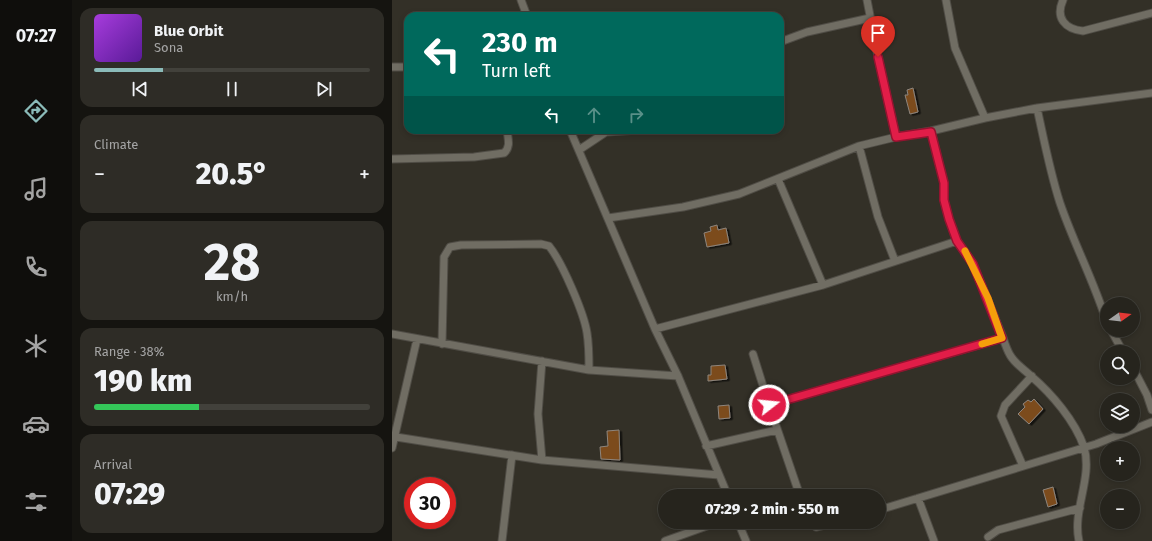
<!DOCTYPE html>
<meta charset="utf-8">
<style>
:root{--surface:#26241d;--page:#2e2c26;--text:#f1f3f6;--muted:#a4a4a4;--line:#42413b;--accent:#8bbbb9}
body{margin:0;font-family:"Fira Sans",sans-serif;background:var(--page);color:var(--text);height:100vh;display:flex;flex-direction:column;font-size:15px;white-space:nowrap}
*{box-sizing:border-box;margin:0}
p{font-size:13px;color:var(--muted)}
.icon{flex:none;width:22px;height:22px;fill:none;stroke:currentColor;stroke-width:2;stroke-linecap:round;stroke-linejoin:round}
.map{position:relative;flex:1;overflow:hidden}
.sheet{display:flex;flex-direction:column;gap:8px;padding:8px;background:#151410;width:320px}
.sheet>*{flex:none}
.top-card{position:absolute;left:12px;top:12px;width:380px;height:122px;border-radius:12px;box-shadow:0 2px 6px #0003,0 0 0 1px var(--line);background:#00695c;color:#fff;overflow:hidden}
.needle{width:26px;rotate:76deg}
.controls{position:absolute;left:708px;top:297px;display:grid;gap:8px}
.controls a{display:grid;place-items:center;width:40px;height:40px;border-radius:50%;background:var(--surface);box-shadow:0 2px 6px #0003,0 0 0 1px var(--line);font-size:20px}
.speed{position:absolute;left:12px;top:477px;display:flex;gap:8px;font-size:20px;font-weight:700;text-align:center}
.speed>*{display:grid;place-content:center;width:52px;height:52px;border-radius:50%;background:var(--surface);box-shadow:0 2px 6px #0003,0 0 0 1px var(--line);line-height:1}
.speed .limit{border:6px solid #d22;background:#fff;color:#111}
.pin{position:absolute;display:grid;place-items:center;width:34px;height:34px;color:#fff;margin:-41px -17px;border-radius:50% 50% 50% 0;rotate:-45deg;box-shadow:0 0 4px #0007}
.pin .icon{rotate:45deg}
.me{position:absolute;width:44px;margin:-22px;rotate:74deg;stroke-linejoin:round;filter:drop-shadow(0 0 3px #0008)}
.turn{display:flex;align-items:center;gap:14px;height:84px;padding:0 12px;font-size:18px}
.turn .icon{width:52px;height:52px;stroke-width:2.5}
.turn b{display:block;font-size:28px;line-height:34px}
.lanes{display:flex;align-items:center;height:38px;padding:0 12px;background:#0003;justify-content:center;gap:20px;direction:ltr}
.lanes .off{opacity:.35}
.big{font-size:30px;font-weight:800;line-height:1.1}
.sheet .widget{flex:1;display:flex;flex-direction:column;justify-content:center;gap:6px;min-width:0;padding:0 14px;border-radius:12px;background:var(--page)}
.sheet .dial{align-items:center;gap:0}
.dial b{font-size:52px;line-height:1}
.song{display:flex;align-items:center;gap:12px}
.cover{width:48px;height:48px;border-radius:6px;background:linear-gradient(135deg,hsl(280 70% 55%),hsl(270 70% 35%))}
.played{height:4px;border-radius:2px;background:linear-gradient(90deg,var(--accent) 25%,var(--line) 25%)}
.keys{display:flex;justify-content:space-around;direction:ltr}
.heat{display:flex;justify-content:space-between;align-items:center;font-size:22px;direction:ltr}
.charge{height:6px;border-radius:3px;background:linear-gradient(90deg,#34c759 38%,var(--line) 0)}
.trip{position:absolute;left:266px;top:489px;width:228px;height:40px;border-radius:20px;background:var(--surface);box-shadow:0 2px 6px #0003,0 0 0 1px var(--line);font-weight:800;line-height:40px;text-align:center}
main{display:flex;flex:1;min-height:0}
.dock{display:flex;flex-direction:column;width:72px;justify-content:space-around;align-items:center;background:#0f0e0c;color:var(--muted)}
.dock .icon{width:28px;height:28px}
.dock .active{color:var(--accent)}
.dock b{font-size:18px;color:var(--text)}
.map>svg:first-child{display:block}
</style>
<main>
<nav class="dock">
<b>07:27</b>
<svg class="icon active" aria-label="directions" viewBox="0 0 24 24"><path d="M12 3l9 9-9 9-9-9zM9 14v-3h6M13 9l2 2-2 2"/></svg>
<svg class="icon" aria-label="music" viewBox="0 0 24 24"><path d="M9 18V5l10-2v13"/><circle cx="6" cy="18" r="3"/><circle cx="16" cy="16" r="3"/></svg>
<svg class="icon" aria-label="phone" viewBox="0 0 24 24"><path d="M5 4h4l2 5-3 2q2 4 5 5l2-3 5 2v4C11 20 4 13 5 4z"/></svg>
<svg class="icon" aria-label="climate" viewBox="0 0 24 24"><path d="M12 3v18M4 7l16 10M4 17L20 7"/></svg>
<svg class="icon" aria-label="car" viewBox="0 0 24 24"><path d="M5 17H2v-5l4-1 3-4h7l3 4 3 1v5h-3M9 17h6M6 11h13"/><circle cx="7" cy="17" r="2"/><circle cx="17" cy="17" r="2"/></svg>
<svg class="icon" aria-label="filters" viewBox="0 0 24 24"><path d="M4 7h16M4 17h16"/><circle cx="9" cy="7" r="2"/><circle cx="15" cy="17" r="2"/></svg>
</nav>
<section class="sheet">
<div class="widget">
<div class="song"><i class="cover"></i><div><b>Blue Orbit</b><p>Sona</p></div></div>
<div class="played"></div>
<div class="keys"><svg class="icon" aria-label="previous" viewBox="0 0 24 24"><path d="M18 5L8 12l10 7zM5 5v14"/></svg><svg class="icon" aria-label="pause" viewBox="0 0 24 24"><path d="M8 5v14M16 5v14"/></svg><svg class="icon" aria-label="next" viewBox="0 0 24 24"><path d="M6 5l10 7-10 7zM19 5v14"/></svg></div>
</div>
<div class="widget"><p>Climate</p>
<div class="heat"><a>−</a><b class="big">20.5°</b><a>+</a></div>
</div>
<div class="widget dial"><b>28</b><p>km/h</p></div>
<div class="widget"><p>Range · 38%</p><b class="big">190 km</b><div class="charge"></div></div>
<div class="widget"><p>Arrival</p><b class="big">07:29</b></div>
</section>
<div class="map">
<svg width="760" height="541" viewBox="0 0 760 541">
<defs>
<filter id="shadow"><feDropShadow dx="2.5" dy="1.5" stdDeviation="0" flood-color="#0009"/></filter>
</defs>
<rect width="100%" height="100%" fill="#333027"/>
<!-- building -->
<path fill="#7b4c1e" stroke="#8e857d" filter="url(#shadow)" d="M 521,88 L 526,112 L 518,114 L 513,95 L 516,95 L 515,90 Z
M 325,225 L 326,230 L 334,228 L 337,243 L 315,247 L 312,233 L 319,231 L 318,227 Z
M 333,365 L 335,379 L 316,381 L 316,375 L 319,375 L 319,366 Z
M 642,399 L 651,409 L 637,424 L 626,414 L 633,407 L 631,404 L 636,400 L 639,402 Z
M 337,405 L 338,418 L 327,419 L 326,406 Z
M 227,430 L 228,460 L 209,459 L 208,447 L 216,446 L 215,431 Z
M 661,487 L 665,504 L 656,507 L 651,490 Z"/>
<g fill="none" stroke-linecap="round" stroke-linejoin="round">
<defs>
<path id="minor" d="M 129,0 L 135,16
M 475,0 L 486,57 L 504,137
M 554,0 L 563,48 L 593,118
M 671,0 C 663,18 673,29 691,31 L 760,13
M 388,42 L 415,32 L 478,18
M 0,67 L 16,67
M 645,108 C 652,140 658,172 668,203 C 682,244 702,281 715,323
M 178,130 L 263,329 L 286,376 L 336,496
M 539,131 L 552,183 L 552,200 L 557,219 L 565,241 L 581,264 L 611,338
M 467,146 L 486,217 L 503,261
M 187,150 L 214,132 L 247,130
M 0,159 L 82,157 L 112,153 C 119,147 116,139 115,130
M 386,179 L 431,285
M 216,218 L 291,207 L 347,194 L 467,146 L 504,137 L 539,131 L 593,118 L 645,108 L 760,93
M 263,329 L 431,285 L 565,241
M 719,330 L 731,352
M 0,334 L 197,370 L 286,376
M 50,344 L 52,257 L 58,247 L 69,245 L 149,244 L 157,246 C 170,262 192,313 195,333 C 197,345 197,358 197,370
M 361,354 L 377,405
M 150,361 L 146,414 L 150,460 L 327,475
M 741,368 L 755,395 L 760,410
M 4,437 L 150,460
M 314,446 L 385,430
M 0,448 L 25,339
M 631,466 L 609,416 L 613,405 L 640,376
M 408,496 L 377,405 L 611,338 C 613,344 615,350 618,355 C 623,364 632,369 639,376 C 660,394 683,421 692,447 C 701,478 680,510 687,541
M 526,498 L 542,541
M 487,510 L 704,444 L 760,422
M 346,522 L 354,541
M 418,522 L 424,527 L 446,522
M 596,537 L 606,530 L 688,508
M 110,541 L 120,455
M 273,541 L 326,522"/>
</defs>
<!-- minor casing -->
<use href="#minor" stroke="#504d46" stroke-width="9"/>
<!-- minor -->
<use href="#minor" stroke="#706d63" stroke-width="7"/>
</g>
<g fill="none" stroke-linecap="round" stroke-linejoin="round">
<defs>
<path id="route" d="M 377,405 L 610,338 L 581,264 L 565,241 L 557,219 L 552,200 L 552,183 L 539,132 L 504,137 L 486,57"/>
</defs>
<!-- route casing -->
<use href="#route" stroke="#92132f" stroke-width="10"/>
<!-- route -->
<use href="#route" stroke="#e11d48" stroke-width="7"/>
<!-- slow -->
<path stroke="#f59e0b" stroke-width="7" d="M 573,251 L 596,298 L 610,338 L 590,344"/>
</g>
</svg>
<div class="controls">
<a><svg class="needle" viewBox="-14 -14 28 28"><path d="M0-13l5 13h-10z" fill="#e53935"/><path d="M0 13l5-13h-10z" fill="#a4a4a4"/></svg></a>
<a><svg class="icon" aria-label="search" viewBox="0 0 24 24"><circle cx="10" cy="10" r="6"/><path d="M15 15l6 6"/></svg></a>
<a><svg class="icon" aria-label="layers" viewBox="0 0 24 24"><path d="M12 4l9 5-9 5-9-5zM3 14l9 5 9-5"/></svg></a>
<a>+</a>
<a>−</a>
</div>
<div class="speed"><div class="limit">30</div></div>
<div class="pin" style="left:486px;top:57px;background:#d93025"><svg class="icon" aria-label="arrive" viewBox="0 0 24 24"><path d="M6 21V4h12l-3 4 3 4H6"/></svg></div>
<svg class="me" style="left:377px;top:405px" viewBox="-20 -20 40 40"><circle r="17" fill="#e11d48" stroke="#fff" stroke-width="3"/><path d="M0-11L8 9 0 5-8 9z" fill="#fff"/></svg>
<div class="trip">07:29 · 2 min · 550 m</div>
<div class="top-card">
<div class="turn"><svg class="icon" aria-label="left" viewBox="0 0 24 24"><path d="M17 20v-9H6M10 6l-5 5 5 5"/></svg><div><b>230 m</b>Turn left</div></div>
<div class="lanes"><svg class="icon" aria-label="left" viewBox="0 0 24 24"><path d="M17 20v-9H6M10 6l-5 5 5 5"/></svg><svg class="icon off" aria-label="ahead" viewBox="0 0 24 24"><path d="M12 20V5M6 11l6-6 6 6"/></svg><svg class="icon off" aria-label="right" viewBox="0 0 24 24"><path d="M7 20v-9h11M14 6l5 5-5 5"/></svg></div>
</div>
</div>
</main>
